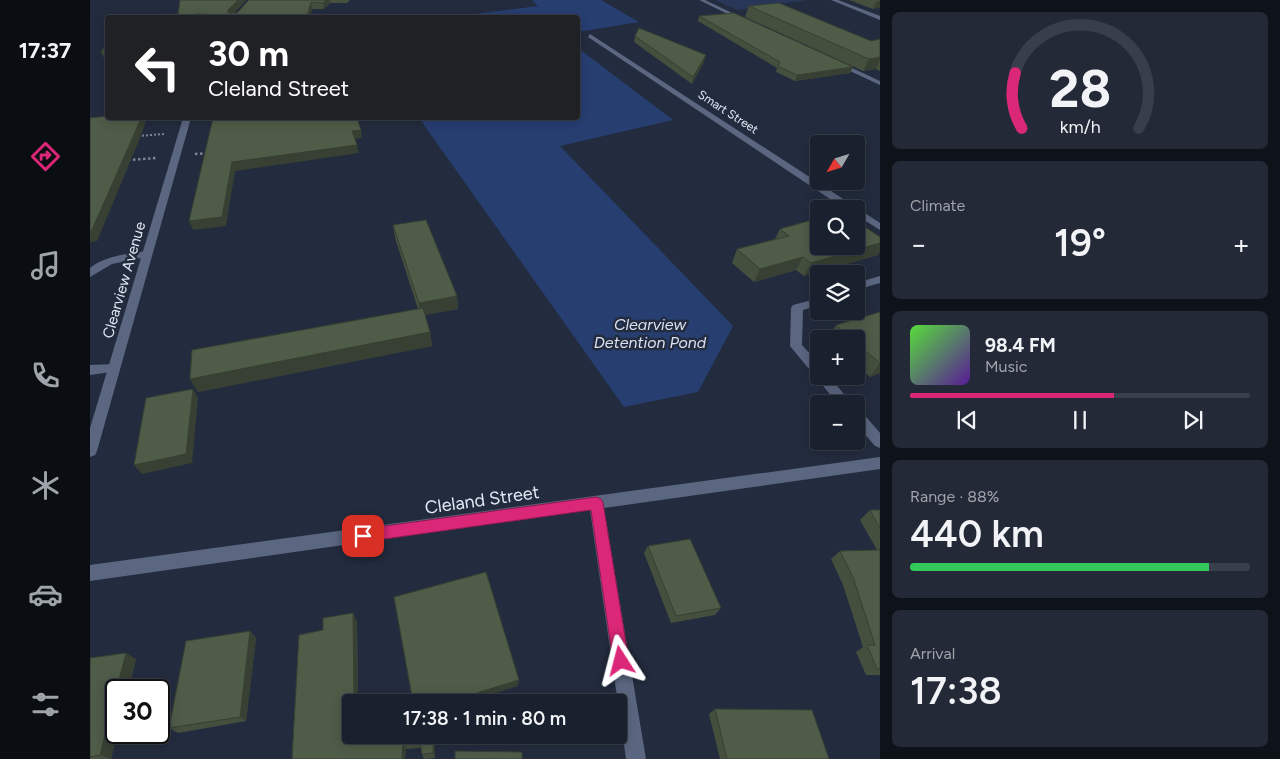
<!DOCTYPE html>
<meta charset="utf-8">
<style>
:root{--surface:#1a212e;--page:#232936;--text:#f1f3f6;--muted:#9fa3aa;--line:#383e4a;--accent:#db2777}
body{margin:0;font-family:Figtree,sans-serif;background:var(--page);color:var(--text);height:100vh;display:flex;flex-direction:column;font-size:19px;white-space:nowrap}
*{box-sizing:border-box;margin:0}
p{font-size:16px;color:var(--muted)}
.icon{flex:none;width:28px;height:28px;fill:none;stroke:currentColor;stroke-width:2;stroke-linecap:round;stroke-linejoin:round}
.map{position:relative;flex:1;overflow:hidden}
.side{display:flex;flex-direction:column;gap:12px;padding:12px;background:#0e1219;width:400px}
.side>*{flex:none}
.top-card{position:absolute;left:15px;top:15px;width:475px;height:105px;border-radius:5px;box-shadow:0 2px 12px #0003,0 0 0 1px var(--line);background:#202124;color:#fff;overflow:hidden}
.needle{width:32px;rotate:231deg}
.buttons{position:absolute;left:720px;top:135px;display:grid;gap:10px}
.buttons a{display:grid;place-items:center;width:55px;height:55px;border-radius:5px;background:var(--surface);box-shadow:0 2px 12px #0003,0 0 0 1px var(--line);font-size:25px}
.speed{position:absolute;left:15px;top:679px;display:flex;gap:10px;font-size:25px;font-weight:700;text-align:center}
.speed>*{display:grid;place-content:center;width:65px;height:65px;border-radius:50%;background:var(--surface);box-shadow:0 2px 12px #0003,0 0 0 1px var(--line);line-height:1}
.speed .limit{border:2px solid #111;border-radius:8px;background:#fff;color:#111}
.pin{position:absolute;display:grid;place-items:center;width:42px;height:42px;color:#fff;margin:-21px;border-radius:10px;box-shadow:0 2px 8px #0006}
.me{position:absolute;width:55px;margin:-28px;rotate:351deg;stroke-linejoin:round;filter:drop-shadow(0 0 4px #0008)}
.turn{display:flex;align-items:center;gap:18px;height:105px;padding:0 20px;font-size:22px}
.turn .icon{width:65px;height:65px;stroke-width:2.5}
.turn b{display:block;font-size:35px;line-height:42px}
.big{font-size:38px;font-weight:600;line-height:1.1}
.side .card{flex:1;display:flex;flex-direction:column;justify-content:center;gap:8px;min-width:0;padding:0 18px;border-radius:8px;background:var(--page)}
.side .dial{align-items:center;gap:0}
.dial svg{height:130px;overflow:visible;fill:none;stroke:var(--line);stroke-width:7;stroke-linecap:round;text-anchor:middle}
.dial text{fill:var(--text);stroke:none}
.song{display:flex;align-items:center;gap:15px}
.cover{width:60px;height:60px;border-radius:8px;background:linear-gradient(135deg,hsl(110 70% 55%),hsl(270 70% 35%))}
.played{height:5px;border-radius:2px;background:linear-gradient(90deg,var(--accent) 60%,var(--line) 60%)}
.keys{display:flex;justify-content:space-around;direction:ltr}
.heat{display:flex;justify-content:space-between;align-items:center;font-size:28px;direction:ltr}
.charge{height:8px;border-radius:4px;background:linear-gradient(90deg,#34c759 88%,var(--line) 0)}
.trip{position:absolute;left:252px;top:694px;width:285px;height:50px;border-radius:5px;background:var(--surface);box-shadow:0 2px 12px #0003,0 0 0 1px var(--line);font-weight:600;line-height:50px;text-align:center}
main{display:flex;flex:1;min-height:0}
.tab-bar{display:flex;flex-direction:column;width:90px;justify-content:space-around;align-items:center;background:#0a0d12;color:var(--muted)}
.tab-bar .icon{width:35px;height:35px}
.tab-bar .current{color:var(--accent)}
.tab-bar b{font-size:22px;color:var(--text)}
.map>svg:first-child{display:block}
</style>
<main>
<nav class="tab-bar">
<b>17:37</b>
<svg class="icon current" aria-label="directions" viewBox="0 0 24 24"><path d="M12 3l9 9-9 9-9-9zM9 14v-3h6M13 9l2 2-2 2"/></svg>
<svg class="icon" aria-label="music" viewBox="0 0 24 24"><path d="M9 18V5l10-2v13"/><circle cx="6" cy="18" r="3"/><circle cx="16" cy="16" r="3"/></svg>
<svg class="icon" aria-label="phone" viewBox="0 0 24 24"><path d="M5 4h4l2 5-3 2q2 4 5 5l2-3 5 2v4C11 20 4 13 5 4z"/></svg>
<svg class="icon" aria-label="climate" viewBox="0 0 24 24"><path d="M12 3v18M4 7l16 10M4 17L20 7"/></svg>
<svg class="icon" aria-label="car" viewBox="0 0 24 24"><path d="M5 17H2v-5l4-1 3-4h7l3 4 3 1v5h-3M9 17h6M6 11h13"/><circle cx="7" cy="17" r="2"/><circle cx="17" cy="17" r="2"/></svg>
<svg class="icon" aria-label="filters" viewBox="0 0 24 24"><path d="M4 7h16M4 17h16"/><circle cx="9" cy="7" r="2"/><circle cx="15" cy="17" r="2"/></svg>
</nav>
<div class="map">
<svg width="790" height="759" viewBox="0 0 790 759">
<rect width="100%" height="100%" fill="#232c3e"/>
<!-- green -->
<path fill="#283757" d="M 625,0 L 718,0 L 647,10 Z"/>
<!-- water -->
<path fill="#273e71" d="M 442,0 L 511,0 L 549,22 L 488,32 L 488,18 L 361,17 L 448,6 Z
M 488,48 L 583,120 L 470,146 L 643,326 L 608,392 L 534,407 L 329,118 L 488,118 Z"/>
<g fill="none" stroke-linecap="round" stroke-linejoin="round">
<!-- path-far1 -->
<path stroke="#7d8594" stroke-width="2" stroke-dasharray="2 2" stroke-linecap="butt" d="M 48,136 L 74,134"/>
<!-- path -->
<path stroke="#7d8594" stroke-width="2.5" stroke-dasharray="2.5 2.5" stroke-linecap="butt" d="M 105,154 L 119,153
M 38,160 L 67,158"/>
<!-- service -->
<path fill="#5b6780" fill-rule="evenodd" d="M 57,251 L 61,252 L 61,256 L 22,264 L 0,277 L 0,268 C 16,255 38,254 57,251 Z
M 790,276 L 790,283 L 766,290 L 766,283 Z
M 729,298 L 729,305 L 713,310 L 712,345 L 729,364 L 729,376 L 739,376 L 762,404 L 748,404 L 700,346 L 701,308 L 703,305 Z
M 24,364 L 30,368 L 28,371 L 0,375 L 0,365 Z
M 766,410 L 771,411 L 790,433 L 790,448 L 785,446 L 766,424 Z"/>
<!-- minor -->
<path fill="#5b6780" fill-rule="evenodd" d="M 609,0 L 615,0 L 657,20 L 652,21 Z
M 741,0 L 748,0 L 790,16 L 790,20 Z
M 500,34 L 790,223 L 790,230 L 766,215 L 766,209 L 755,209 L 498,37 Z
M 747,61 L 790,81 L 790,85 L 745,64 L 744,63 Z
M 93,118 L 101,118 L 7,451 L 5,455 L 0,457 L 0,428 Z
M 790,457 L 790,469 L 514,508 L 556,759 L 536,759 L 500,510 L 0,581 L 0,565 Z"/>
</g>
<!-- wall -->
<path fill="#444f3e" d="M 156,0 L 144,13 L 147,13 L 159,0 L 260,0 L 257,3 L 240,3 L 234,9 L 222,9 L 220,18 L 46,18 L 88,14 Z
M 759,0 L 790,0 L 790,1 L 783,9 Z
M 659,6 L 781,41 L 790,39 L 790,71 L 786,69 L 773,71 L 655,17 Z
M 609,16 L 763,67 L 760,73 L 705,81 L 686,72 L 687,68 L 608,21 Z
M 545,36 L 614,62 L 602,84 L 544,42 Z
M 18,45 L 18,58 L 14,58 L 11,51 Z
M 303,225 L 367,296 L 368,309 L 335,315 L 340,332 L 342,346 L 108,392 L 100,379 L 328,309 L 305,238 Z
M 690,229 L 788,255 L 714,276 L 706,270 L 664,282 L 642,263 L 647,249 L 685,239 Z
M 790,312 L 790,373 L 780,377 L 766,364 L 766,339 L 737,339 L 746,325 Z
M 780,510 L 790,510 L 790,675 L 776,675 L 766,652 L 773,647 L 753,585 L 741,559 L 750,551 L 787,550 L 770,520 Z
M 558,546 L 631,608 L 625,615 L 581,623 L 554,553 Z
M 267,621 L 268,702 L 261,702 L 261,735 L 345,735 L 345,758 L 334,759 L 332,754 L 331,748 L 316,749 L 315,759 L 202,759 Z
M 160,631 L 166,638 L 156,721 L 88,733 L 79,728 Z
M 0,658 L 46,659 L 21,759 L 0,759 Z
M 625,709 L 739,759 L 630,759 L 619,714 Z"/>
<!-- shaded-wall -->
<path fill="#374032" d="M 148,0 L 156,0 L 141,15 L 138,13 L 138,10 Z
M 236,0 L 240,0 L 240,3 L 234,9 L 233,3 Z
M 787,1 L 790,1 L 790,8 L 783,9 Z
M 221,2 L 222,9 L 220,18 L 217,18 Z
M 616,55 L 614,62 L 602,84 L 603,77 Z
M 790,57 L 790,60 L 786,69 L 773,71 L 779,59 Z
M 763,67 L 760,73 L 705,81 L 707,75 Z
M 51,118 L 57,118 L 50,138 L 7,241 L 0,242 L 0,232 Z
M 271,130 L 272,138 L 264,139 L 262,131 Z
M 267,145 L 269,153 L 145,171 L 136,226 L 103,230 L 99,221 L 142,162 Z
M 790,243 L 790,252 L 788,255 L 714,276 L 721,263 Z
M 713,257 L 706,270 L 664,282 L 670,269 Z
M 367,296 L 368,309 L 330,316 L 329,303 Z
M 340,332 L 342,346 L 108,392 L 100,379 Z
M 790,363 L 790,373 L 780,377 Z
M 103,389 L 108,398 L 102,463 L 52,474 L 44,465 Z
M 263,613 L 267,621 L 268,702 L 264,702 Z
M 160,631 L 166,638 L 156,721 L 150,717 Z
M 36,653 L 46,659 L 38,690 L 27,690 Z
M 429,680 L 428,686 L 377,702 L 358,702 Z
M 26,692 L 26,732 L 27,732 L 21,759 L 10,755 Z
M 344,735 L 345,735 L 345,758 L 343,753 Z
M 313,744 L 316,749 L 315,759 L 312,759 Z"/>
<!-- building -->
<path fill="#4f5c48" stroke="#374032" d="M 90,0 L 148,0 L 138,10 L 138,13 L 147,13 L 159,0 L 236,0 L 233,3 L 221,2 L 217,18 L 157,18 L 157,16 L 107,14 L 105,16 L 88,16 L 87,18 L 46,18 L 49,15 L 88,14 Z
M 689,3 L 781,41 L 790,39 L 790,57 L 779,59 L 659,6 Z
M 644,13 L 763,67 L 707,75 L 688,66 L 690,62 L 609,16 Z
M 549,28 L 616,55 L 603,77 L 545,36 Z
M 18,45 L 18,51 L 11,51 Z
M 18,116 L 18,118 L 51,118 L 46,130 L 1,232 L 0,232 L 0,118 Z
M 123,118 L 267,118 L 271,130 L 262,131 L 267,145 L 142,162 L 132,217 L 99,221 Z
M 729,218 L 729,246 L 766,246 L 766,221 L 790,237 L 790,243 L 721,263 L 713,257 L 670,269 L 647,249 L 699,236 L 690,229 Z
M 336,220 L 367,296 L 329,303 L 303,225 Z
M 333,308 L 340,332 L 100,379 L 102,350 Z
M 790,312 L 790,363 L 766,343 L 766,339 L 761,339 L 746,325 Z
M 103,389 L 96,454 L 44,465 L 56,398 Z
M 780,510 L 790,510 L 790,528 Z
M 600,539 L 631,608 L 586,616 L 558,546 Z
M 790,550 L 790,669 L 787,669 L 777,645 L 785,645 L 763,577 L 750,551 Z
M 396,572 L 429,680 L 358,702 L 323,702 L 304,597 Z
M 263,613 L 264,702 L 261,702 L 261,735 L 344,735 L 343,753 L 332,754 L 330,743 L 313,744 L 312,759 L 202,759 L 209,635 L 233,630 L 233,618 Z
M 160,631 L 150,717 L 79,728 L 96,641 Z
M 36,653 L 10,755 L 0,757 L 0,658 Z
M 625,709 L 722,710 L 739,759 L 637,759 Z
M 365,751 L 432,752 L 432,759 L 365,759 Z"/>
<!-- route -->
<path fill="#db2777" stroke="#8e194d" d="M 506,497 L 511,499 L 513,503 L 539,661 L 537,666 L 531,669 L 525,666 L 523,661 L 501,510 L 273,542 L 268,540 L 266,536 L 268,531 L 273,529 Z"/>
<g text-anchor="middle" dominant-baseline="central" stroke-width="5" stroke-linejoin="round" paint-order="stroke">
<!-- far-street labels -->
<g font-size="12" fill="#e2e8f4" stroke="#232c3e">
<text transform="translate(638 112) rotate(33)">Smart Street</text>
</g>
<!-- street labels -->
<g font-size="15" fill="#e2e8f4" stroke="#232c3e">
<text transform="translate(34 280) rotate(-74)">Clearview Avenue</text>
</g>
<!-- water labels -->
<g font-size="16" font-style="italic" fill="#dae2f3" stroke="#232c3e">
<text x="560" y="324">Clearview<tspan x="560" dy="18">Detention Pond</tspan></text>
</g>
<!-- near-street labels -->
<g font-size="18" fill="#e2e8f4" stroke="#232c3e">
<text transform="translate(392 500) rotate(-8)">Cleland Street</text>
</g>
</g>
</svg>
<div class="buttons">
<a><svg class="needle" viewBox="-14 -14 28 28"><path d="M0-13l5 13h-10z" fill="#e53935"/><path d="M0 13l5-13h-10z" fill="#9fa3aa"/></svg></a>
<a><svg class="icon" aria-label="search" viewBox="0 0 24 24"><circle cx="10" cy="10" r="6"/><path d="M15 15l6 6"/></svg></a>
<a><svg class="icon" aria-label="layers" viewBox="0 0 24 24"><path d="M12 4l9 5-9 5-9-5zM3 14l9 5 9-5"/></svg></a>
<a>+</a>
<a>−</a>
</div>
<div class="speed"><div class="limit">30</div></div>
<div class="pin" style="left:273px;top:536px;background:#d93025"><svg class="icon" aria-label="arrive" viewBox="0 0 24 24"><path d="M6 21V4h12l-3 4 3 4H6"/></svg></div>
<svg class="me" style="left:531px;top:661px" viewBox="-20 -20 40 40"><path d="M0-17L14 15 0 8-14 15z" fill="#db2777" stroke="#fff" stroke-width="4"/></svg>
<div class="trip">17:38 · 1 min · 80 m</div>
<div class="top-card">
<div class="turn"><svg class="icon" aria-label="left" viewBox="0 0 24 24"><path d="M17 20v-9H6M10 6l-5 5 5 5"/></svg><div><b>30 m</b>Cleland Street</div></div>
</div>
</div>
<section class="side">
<div class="card dial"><svg viewBox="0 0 100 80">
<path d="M14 69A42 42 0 1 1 86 69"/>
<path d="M14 69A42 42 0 0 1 10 35" stroke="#db2777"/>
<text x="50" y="56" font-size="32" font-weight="700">28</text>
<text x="50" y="72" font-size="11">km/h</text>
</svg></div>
<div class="card"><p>Climate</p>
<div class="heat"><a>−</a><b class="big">19°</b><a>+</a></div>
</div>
<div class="card">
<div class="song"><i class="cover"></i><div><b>98.4 FM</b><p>Music</p></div></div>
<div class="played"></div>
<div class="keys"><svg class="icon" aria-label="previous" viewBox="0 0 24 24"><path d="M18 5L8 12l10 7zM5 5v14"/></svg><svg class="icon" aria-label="pause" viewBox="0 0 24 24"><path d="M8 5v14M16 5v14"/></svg><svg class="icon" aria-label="next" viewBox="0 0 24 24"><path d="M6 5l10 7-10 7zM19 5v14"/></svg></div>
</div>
<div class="card"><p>Range · 88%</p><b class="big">440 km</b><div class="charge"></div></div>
<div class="card"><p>Arrival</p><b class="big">17:38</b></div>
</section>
</main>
